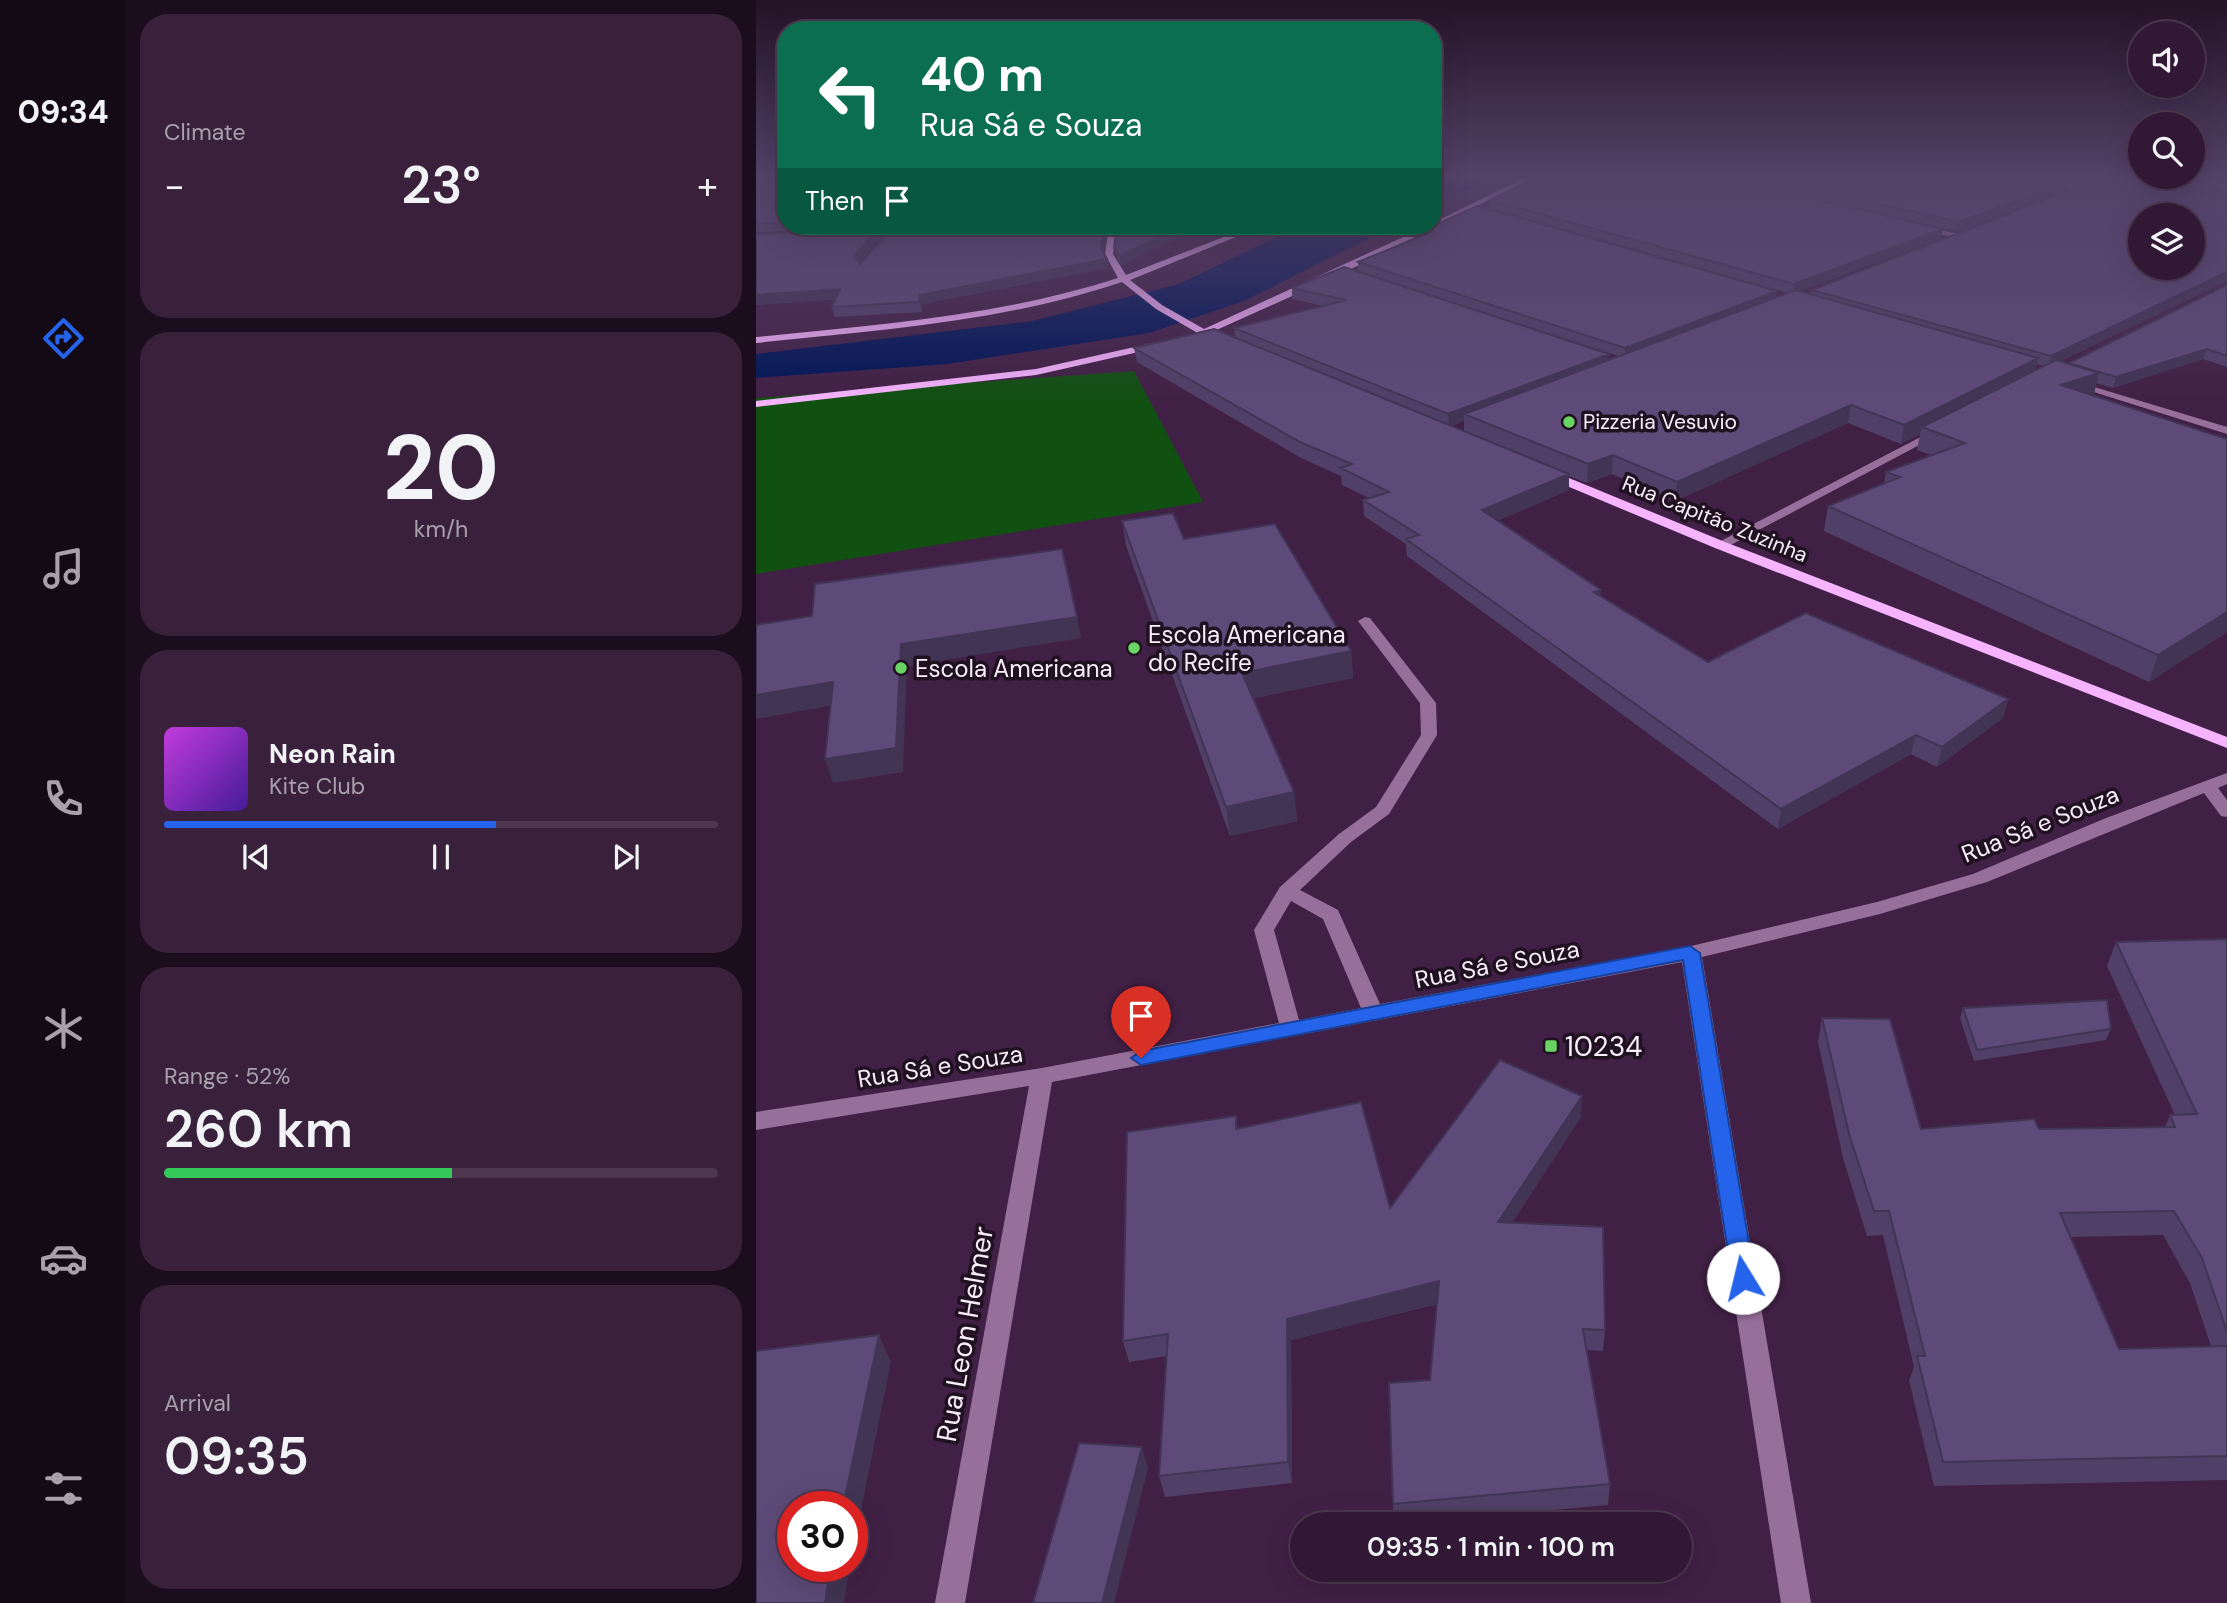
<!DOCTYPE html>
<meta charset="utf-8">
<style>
:root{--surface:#311834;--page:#39213c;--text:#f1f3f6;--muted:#a8a0ac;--line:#4c374f;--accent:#2563eb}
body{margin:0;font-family:"DM Sans",sans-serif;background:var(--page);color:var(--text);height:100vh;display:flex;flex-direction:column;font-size:26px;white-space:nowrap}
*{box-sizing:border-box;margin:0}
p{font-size:23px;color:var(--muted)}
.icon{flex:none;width:38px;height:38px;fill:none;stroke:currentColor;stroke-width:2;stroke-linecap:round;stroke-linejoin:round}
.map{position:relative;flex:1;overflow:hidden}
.side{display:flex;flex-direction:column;gap:14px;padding:14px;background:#1b0d1d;width:630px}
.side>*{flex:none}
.banner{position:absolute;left:21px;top:21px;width:665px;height:214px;border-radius:28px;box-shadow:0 7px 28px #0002,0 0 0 2px var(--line);background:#0b6e4f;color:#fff;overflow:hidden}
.buttons{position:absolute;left:1372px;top:21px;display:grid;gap:14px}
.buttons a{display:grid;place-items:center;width:77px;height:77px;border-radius:50%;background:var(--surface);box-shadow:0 7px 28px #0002,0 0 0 2px var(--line);font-size:35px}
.speed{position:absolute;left:21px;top:1491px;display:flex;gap:14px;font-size:35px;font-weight:700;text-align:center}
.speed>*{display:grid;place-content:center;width:91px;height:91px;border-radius:50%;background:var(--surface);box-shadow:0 7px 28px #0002,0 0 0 2px var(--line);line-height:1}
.speed .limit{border:10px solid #d22;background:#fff;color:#111}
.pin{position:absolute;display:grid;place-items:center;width:60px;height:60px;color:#fff;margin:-72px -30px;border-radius:50% 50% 50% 0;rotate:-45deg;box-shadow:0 0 7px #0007}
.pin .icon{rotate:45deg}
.me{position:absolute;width:77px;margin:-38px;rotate:351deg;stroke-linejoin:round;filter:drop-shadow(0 0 5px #0008)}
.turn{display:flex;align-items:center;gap:24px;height:147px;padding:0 28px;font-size:32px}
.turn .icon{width:91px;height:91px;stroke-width:2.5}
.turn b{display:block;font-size:49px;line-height:60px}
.then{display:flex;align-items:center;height:66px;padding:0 28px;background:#0003;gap:14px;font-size:26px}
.big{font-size:52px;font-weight:600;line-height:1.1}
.side .card{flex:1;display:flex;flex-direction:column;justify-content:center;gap:10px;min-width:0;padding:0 24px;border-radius:28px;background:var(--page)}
.side .dial{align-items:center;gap:0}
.dial b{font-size:91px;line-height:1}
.song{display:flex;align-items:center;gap:21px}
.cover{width:84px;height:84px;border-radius:10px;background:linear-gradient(135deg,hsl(290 70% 55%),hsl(260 70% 35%))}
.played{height:7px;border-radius:4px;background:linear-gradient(90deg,var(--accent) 60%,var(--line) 60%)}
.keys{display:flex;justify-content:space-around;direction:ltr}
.heat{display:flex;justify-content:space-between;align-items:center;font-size:38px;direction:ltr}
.charge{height:10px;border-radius:5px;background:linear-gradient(90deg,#34c759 52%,var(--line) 0)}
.trip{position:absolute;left:534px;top:1512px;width:402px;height:70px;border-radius:35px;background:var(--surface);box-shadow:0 7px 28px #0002,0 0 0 2px var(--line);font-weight:600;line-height:70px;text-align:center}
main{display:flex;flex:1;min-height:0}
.dock{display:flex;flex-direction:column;width:126px;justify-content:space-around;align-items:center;background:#140a15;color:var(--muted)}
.dock .icon{width:49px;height:49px}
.dock .active{color:var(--accent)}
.dock b{font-size:32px;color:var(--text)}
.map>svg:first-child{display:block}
</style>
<main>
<nav class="dock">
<b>09:34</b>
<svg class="icon active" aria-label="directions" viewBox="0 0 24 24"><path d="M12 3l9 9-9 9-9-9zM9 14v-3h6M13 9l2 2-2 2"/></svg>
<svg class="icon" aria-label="music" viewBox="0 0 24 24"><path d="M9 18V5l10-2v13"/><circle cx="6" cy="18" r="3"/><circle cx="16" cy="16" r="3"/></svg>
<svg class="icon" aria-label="phone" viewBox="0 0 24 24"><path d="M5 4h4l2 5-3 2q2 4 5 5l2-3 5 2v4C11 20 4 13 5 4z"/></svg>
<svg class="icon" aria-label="climate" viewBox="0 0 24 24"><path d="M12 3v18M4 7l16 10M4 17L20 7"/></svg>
<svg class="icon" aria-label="car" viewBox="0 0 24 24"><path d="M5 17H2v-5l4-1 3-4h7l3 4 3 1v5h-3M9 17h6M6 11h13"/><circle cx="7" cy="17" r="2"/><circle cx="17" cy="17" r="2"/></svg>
<svg class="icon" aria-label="filters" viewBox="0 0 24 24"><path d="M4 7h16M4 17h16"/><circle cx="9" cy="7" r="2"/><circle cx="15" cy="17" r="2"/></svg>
</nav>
<section class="side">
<div class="card"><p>Climate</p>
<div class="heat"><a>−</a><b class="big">23°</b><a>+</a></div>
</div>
<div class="card dial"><b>20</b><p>km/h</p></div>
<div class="card">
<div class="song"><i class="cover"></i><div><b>Neon Rain</b><p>Kite Club</p></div></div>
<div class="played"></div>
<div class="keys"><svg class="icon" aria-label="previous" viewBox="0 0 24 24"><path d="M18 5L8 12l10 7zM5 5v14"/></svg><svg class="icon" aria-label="pause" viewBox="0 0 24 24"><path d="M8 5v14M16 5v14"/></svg><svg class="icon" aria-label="next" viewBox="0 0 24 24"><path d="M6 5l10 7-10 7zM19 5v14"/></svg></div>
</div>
<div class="card"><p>Range · 52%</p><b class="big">260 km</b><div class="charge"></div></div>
<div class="card"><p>Arrival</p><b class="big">09:35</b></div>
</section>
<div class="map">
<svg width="1471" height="1603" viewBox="0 0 1471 1603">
<rect width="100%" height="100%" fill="#412045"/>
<!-- green -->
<path fill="#105010" d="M 378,371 L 447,502 L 0,574 L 0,398 Z"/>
<!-- water -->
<path fill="#001657" d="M 677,178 L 737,178 L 677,206 Z
M 543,226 L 637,226 L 488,301 L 393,333 L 191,364 L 0,378 L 0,354 L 276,321 L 423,284 Z"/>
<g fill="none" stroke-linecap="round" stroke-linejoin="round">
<!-- minor -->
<path fill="#976f9b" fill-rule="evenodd" d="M 1272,178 L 1287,178 L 1331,188 L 1327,190 Z
M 1164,226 L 1198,233 L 1202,235 L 1198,237 L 1161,230 Z
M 136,231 L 139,235 L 98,236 L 94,234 Z
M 1252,361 L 1471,427 L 1471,434 L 1252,365 Z
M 1178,430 L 1188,432 L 969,548 L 964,549 L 957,545 Z
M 609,617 L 614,618 L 680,703 L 681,735 L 633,814 L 595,842 L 544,890 L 582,910 L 624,1004 L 935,946 L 1121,902 L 1217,874 L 1350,818 L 1471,773 L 1471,784 L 1462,788 L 1471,800 L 1471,817 L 1465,816 L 1448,793 L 1231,882 L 1124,914 L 946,957 L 1055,1603 L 1025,1603 L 926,962 L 296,1082 L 209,1603 L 179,1603 L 273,1086 L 0,1130 L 0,1112 L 286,1068 L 523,1023 L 498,930 L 524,887 L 583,834 L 620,807 L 665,735 L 664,703 L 602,621 ZM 535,901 L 567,919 L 605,1008 L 543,1020 L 518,930 Z"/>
<!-- major -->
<path fill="#f6b4fe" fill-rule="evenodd" d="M 767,178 L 777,178 L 587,273 L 456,332 L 471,339 L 471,343 L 448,336 L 438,337 L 440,332 L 400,309 L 366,282 C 247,322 124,330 0,343 L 0,337 C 123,325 244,316 362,278 L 349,254 L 353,226 L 361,226 L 357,254 L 370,275 L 496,226 L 507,226 L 374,280 L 406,305 L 448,329 L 671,226 L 677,226 L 677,223 Z
M 401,342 L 406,345 L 405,347 L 280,375 L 0,407 L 0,401 L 280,369 Z
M 791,469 L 969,542 L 1471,737 L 1471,748 L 959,548 L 787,476 L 785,473 Z"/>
</g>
<!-- wall -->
<path fill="#504067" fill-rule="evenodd" d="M 0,178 L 30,178 L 30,226 L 135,226 L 132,228 L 0,232 Z
M 968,178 L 1339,178 L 1326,183 L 1312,181 L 1310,190 L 1201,231 Z
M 1345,178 L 1471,178 L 1471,281 L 1305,361 L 1312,363 L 1471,285 L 1471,367 L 1447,359 L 1357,388 L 1340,383 L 1338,394 L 1336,395 L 1471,632 L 1393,682 L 1068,531 L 1072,506 L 1128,484 L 1130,472 L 1175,455 L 1161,450 L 1164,434 L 1145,444 L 1092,423 L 919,501 L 856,474 L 831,483 L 813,476 L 813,490 L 741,521 L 845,596 L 952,662 L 1252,699 L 1247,718 L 1181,767 L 1155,754 L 1022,829 L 651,556 L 650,544 L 608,516 L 607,500 L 613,498 L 586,485 L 585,476 L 545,458 L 381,362 L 378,348 L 479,338 L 478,328 L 568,306 L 536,299 L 536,288 L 602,271 L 602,262 L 668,235 L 668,230 L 1021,291 L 1020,297 L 1032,293 L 734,208 L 734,200 L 1185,238 L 1045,291 L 1055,294 L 1056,290 ZM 645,285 L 863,356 L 852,360 ZM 1281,364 L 1288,366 L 1279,370 ZM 708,421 L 708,431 L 695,426 Z
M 353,226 L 347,252 L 351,259 L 352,268 L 166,304 L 166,312 L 79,317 L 76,307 L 80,299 L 0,305 L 0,234 L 121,230 L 123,239 L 103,262 L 104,264 Z
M 432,226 L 433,232 L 365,265 L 360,256 L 358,248 Z
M 366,521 L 428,539 L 595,651 L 597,678 L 497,698 L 538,792 L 541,821 L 474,836 L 370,546 Z
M 1471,939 L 1471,1480 L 1178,1486 L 1153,1380 L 1158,1367 L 1127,1235 L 1111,1236 L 1087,1158 L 1062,1042 L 1066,1018 L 1165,1129 L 1283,1129 L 1409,1127 L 1414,1115 L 1419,1115 L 1351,966 L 1360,942 ZM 1407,1235 L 1434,1283 L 1455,1346 L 1363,1349 L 1314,1237 Z
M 1207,1008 L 1355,1029 L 1350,1040 L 1218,1061 L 1204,1018 Z
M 480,1116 L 482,1129 L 634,1208 L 825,1117 L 756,1223 L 849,1330 L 847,1351 L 831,1350 L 854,1484 L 852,1505 L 649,1524 L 638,1524 L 637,1504 L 674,1380 L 681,1304 L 535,1340 L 536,1483 L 409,1497 L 403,1476 L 411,1356 L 373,1362 L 367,1341 Z"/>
<!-- shaded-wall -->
<path fill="#413454" d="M 1327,178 L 1339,178 L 1326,183 Z
M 1312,181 L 1310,190 L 1201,231 L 1203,222 Z
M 349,226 L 353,226 L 346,257 L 345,248 Z
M 426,226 L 433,226 L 432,226 L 433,232 L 365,265 L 364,256 Z
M 1187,229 L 1185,238 L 1037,294 L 1038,284 Z
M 121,230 L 123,239 L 100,265 L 98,256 Z
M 351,259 L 352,268 L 166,304 L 166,312 L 163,302 L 164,295 Z
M 1471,272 L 1471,281 L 1293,367 L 1295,356 Z
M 84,289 L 87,298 L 0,305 L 0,295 Z
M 1021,291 L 1020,300 L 869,358 L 869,348 Z
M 1451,349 L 1447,359 L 1357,388 L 1360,377 Z
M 853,354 L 852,365 L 708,414 L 708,421 L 693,426 L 692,414 Z
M 1282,358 L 1278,376 L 1166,427 L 1164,434 L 1145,444 L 1148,425 Z
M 1343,373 L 1338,394 L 1299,406 L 1305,385 Z
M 1095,405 L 1092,423 L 919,501 L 921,482 Z
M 857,455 L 856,474 L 831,483 L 832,464 Z
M 813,474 L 813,490 L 726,527 L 726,510 Z
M 845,590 L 844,608 L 838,592 Z
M 1471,612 L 1471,632 L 1393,682 L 1402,655 Z
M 321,617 L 325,638 L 151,666 L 147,772 L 77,783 L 69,759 L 145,644 Z
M 595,651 L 597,678 L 490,700 L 486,673 Z
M 77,682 L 84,704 L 0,719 L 0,695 Z
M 1252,699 L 1247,718 L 1181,767 L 1186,747 Z
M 1160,735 L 1155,754 L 1022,829 L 1025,809 Z
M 538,792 L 541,821 L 474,836 L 470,807 Z
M 826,1096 L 825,1117 L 742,1244 L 742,1222 Z
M 683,1281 L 683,1303 L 535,1340 L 536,1483 L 532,1462 L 531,1319 Z
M 123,1335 L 135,1362 L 96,1555 L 96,1507 L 87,1507 Z
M 386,1447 L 392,1468 L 358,1603 L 346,1603 Z
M 75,1566 L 94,1566 L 88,1603 L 69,1603 Z"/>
<!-- building -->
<path fill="#5d4a78" stroke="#413454" stroke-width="2" fill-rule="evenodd" d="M 0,178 L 30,178 L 30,223 L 0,224 Z
M 782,178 L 967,178 L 1187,229 L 1038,284 L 734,200 Z
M 1005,178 L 1298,178 L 1312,181 L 1203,222 Z
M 1345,178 L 1395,178 L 1471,201 L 1471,272 L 1295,356 L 1056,290 ZM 1384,215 L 1437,215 L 1437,268 L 1384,268 Z
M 1421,178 L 1471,178 L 1471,192 Z
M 721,206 L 1021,291 L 869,348 L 602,262 L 678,231 L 668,230 Z
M 139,226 L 349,226 L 345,248 L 351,259 L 164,295 L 163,302 L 76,307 L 84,289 L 0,295 L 0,234 L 121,230 L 98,256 L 104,264 Z
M 361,226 L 428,226 L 364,256 L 358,248 Z
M 588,267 L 853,354 L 692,414 L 478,328 L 591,300 L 536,288 Z
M 1471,285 L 1471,356 L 1451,349 L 1360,377 L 1313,363 Z
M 1040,290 L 1282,358 L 1148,425 L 1095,405 L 921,482 L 857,455 L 832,464 L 708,414 Z
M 458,329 L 813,474 L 726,510 L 845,590 L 838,592 L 952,662 L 1050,613 L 1252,699 L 1186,747 L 1160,735 L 1025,809 L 650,539 L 663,535 L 607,500 L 633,492 L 585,468 L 596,464 L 544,442 L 378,348 Z
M 1300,360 L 1343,373 L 1305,385 L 1471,439 L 1471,612 L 1402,655 L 1072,506 L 1144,477 L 1130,472 L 1209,443 L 1166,427 Z
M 417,513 L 428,539 L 519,524 L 595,651 L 486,673 L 538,792 L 470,807 L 366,521 Z
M 306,549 L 321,617 L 145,644 L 140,748 L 69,759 L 77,682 L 0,695 L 0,625 L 56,616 L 59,584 Z
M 1471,939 L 1471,1332 L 1446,1258 L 1418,1211 L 1304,1213 L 1363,1349 L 1471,1346 L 1471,1456 L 1187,1462 L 1161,1356 L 1169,1356 L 1133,1211 L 1118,1211 L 1093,1134 L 1066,1018 L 1134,1019 L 1165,1129 L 1278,1119 L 1283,1129 L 1419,1127 L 1414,1115 L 1441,1114 L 1360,942 Z
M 1351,1000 L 1355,1029 L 1221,1050 L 1207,1008 Z
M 744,1060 L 826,1096 L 742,1222 L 847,1227 L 849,1330 L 827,1329 L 854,1484 L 637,1504 L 633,1383 L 674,1380 L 683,1281 L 531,1319 L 532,1462 L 403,1476 L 412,1334 L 367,1341 L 371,1132 L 480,1116 L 480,1129 L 605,1102 L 634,1208 Z
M 123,1335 L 87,1507 L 37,1507 L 37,1566 L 75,1566 L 69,1603 L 0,1603 L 0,1351 Z
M 323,1443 L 386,1447 L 346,1603 L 277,1603 Z"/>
<!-- sky -->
<linearGradient id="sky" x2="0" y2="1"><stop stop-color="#241226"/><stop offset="0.44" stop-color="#544268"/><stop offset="1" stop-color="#544268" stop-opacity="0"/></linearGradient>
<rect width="1471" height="402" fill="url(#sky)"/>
<!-- route -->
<path fill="#2563eb" stroke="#184099" stroke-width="2" d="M 934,946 L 944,953 L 999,1278 L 995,1285 L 987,1288 L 979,1285 L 976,1278 L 927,960 L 385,1065 L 375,1058 L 385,1051 Z"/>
<!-- markers -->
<g fill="#69d464" stroke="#201121" stroke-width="2.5">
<circle cx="813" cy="422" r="7"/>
<circle cx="378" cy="648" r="7"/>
<circle cx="145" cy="668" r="7"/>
<rect x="788" y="1039" width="14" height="14" rx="3.5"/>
</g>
<g text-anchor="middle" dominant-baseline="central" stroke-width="7" stroke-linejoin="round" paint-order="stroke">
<!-- far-poi labels -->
<g font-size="21" fill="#fbeefc" stroke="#201121" text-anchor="start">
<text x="827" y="422">Pizzeria Vesuvio</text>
</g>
<!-- far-street labels -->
<g font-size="21" fill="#fbeefc" stroke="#201121">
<text transform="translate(959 519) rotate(22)">Rua Capitão Zuzinha</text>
</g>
<!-- poi labels -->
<g font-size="24" fill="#fbeefc" stroke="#201121" text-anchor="start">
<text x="392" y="634">Escola Americana<tspan x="392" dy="28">do Recife</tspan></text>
<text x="159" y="668">Escola Americana</text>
</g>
<!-- street labels -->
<g font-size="24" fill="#fbeefc" stroke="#201121">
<text transform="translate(1284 824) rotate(-22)">Rua Sá e Souza</text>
<text transform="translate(741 964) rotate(-11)">Rua Sá e Souza</text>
<text transform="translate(184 1066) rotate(-9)">Rua Sá e Souza</text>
</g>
<!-- near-poi labels -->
<g font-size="28" fill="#fbeefc" stroke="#201121" text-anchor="start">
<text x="809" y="1046">10234</text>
</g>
<!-- near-street labels -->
<g font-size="28" fill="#fbeefc" stroke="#201121">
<text transform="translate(209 1334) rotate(-80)">Rua Leon Helmer</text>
</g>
</g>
</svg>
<div class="buttons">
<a><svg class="icon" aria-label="sound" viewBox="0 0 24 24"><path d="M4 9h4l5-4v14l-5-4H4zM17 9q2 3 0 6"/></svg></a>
<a><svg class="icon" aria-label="search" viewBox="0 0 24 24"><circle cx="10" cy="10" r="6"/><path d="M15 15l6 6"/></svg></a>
<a><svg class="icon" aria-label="layers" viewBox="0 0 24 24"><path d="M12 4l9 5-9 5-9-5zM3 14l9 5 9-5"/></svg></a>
</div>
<div class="speed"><div class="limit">30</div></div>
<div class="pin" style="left:385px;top:1058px;background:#d93025"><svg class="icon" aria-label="arrive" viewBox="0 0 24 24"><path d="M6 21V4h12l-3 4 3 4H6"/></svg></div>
<svg class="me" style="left:987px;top:1278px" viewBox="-20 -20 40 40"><circle r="19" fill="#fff"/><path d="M0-13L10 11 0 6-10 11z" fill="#2563eb"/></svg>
<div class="trip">09:35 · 1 min · 100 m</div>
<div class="banner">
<div class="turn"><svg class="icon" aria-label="left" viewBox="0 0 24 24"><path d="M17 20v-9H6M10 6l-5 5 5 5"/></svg><div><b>40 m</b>Rua Sá e Souza</div></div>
<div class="then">Then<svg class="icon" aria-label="arrive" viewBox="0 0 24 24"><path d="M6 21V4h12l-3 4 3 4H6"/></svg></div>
</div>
</div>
</main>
